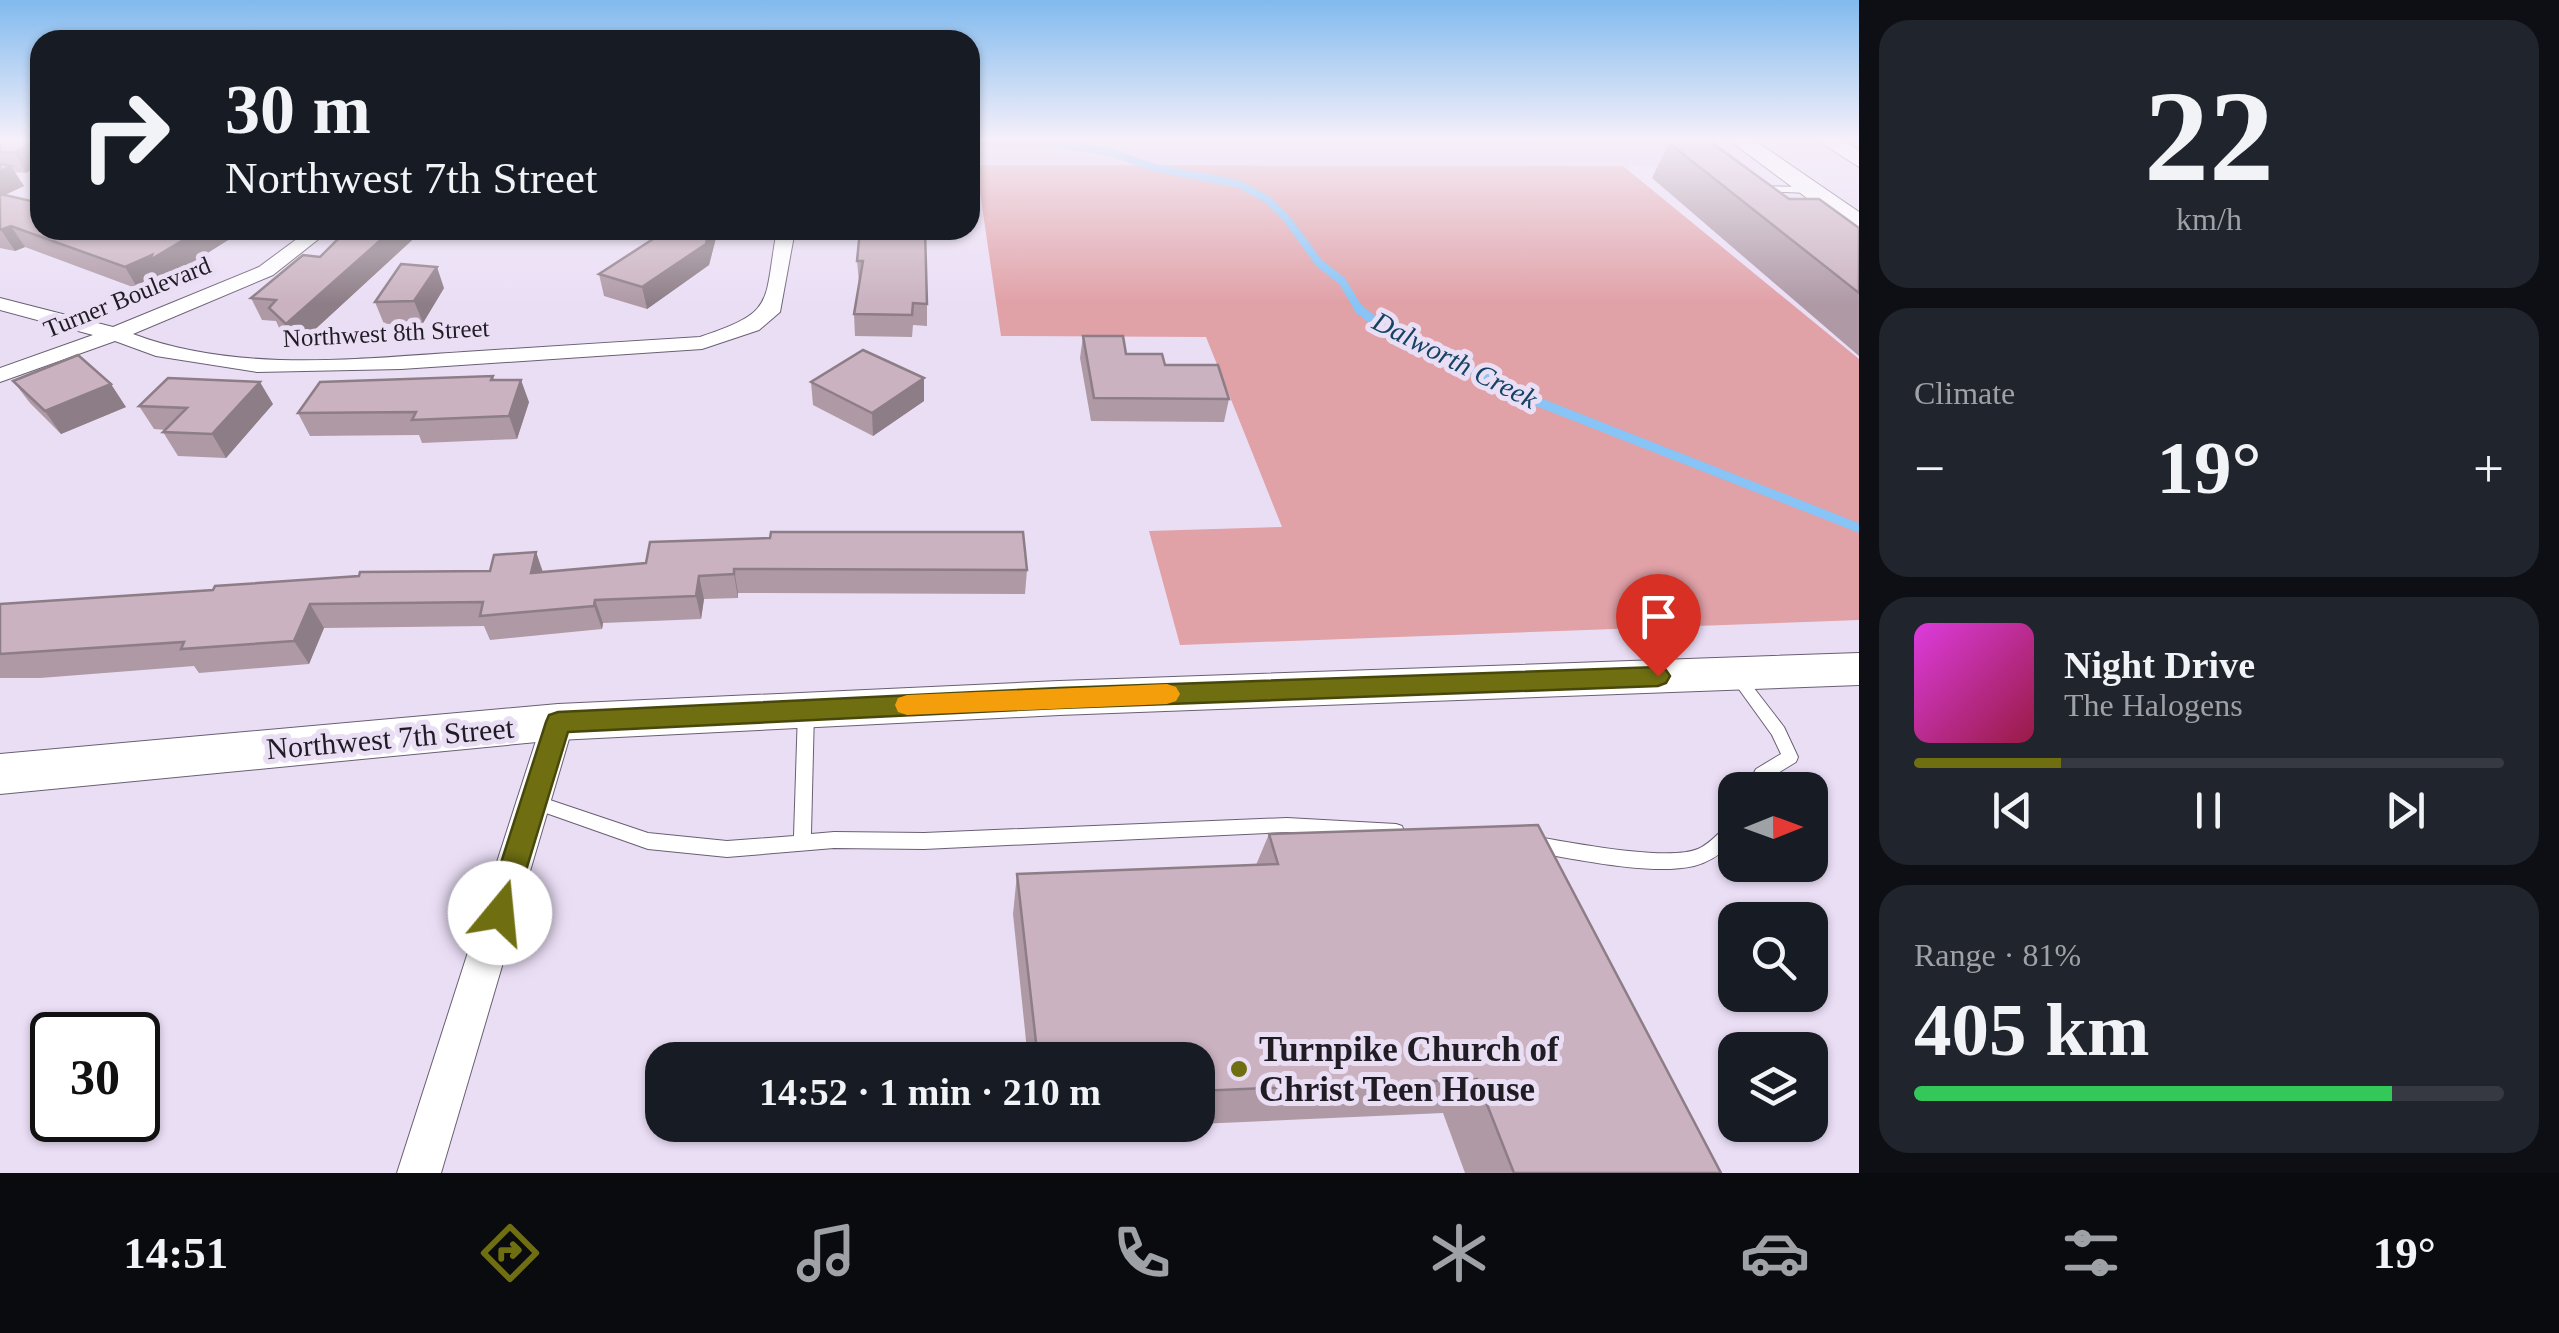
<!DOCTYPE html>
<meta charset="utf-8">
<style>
:root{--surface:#171b24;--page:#20242c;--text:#f1f3f6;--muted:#9ea1a6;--line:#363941;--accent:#6f6f12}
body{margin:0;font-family:Georgia,serif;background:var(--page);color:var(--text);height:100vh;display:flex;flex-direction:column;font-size:38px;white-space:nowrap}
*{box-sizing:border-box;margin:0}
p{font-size:32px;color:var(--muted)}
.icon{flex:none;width:55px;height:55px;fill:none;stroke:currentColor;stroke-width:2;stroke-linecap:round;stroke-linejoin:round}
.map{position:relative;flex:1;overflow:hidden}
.sheet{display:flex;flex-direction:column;gap:20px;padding:20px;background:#0d0f14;width:700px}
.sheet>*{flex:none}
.banner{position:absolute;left:30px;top:30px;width:950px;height:210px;border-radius:30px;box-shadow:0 2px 8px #0004;background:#171b24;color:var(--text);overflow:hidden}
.needle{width:65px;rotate:89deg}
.fabs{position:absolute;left:1718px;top:772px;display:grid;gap:20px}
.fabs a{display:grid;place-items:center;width:110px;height:110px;border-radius:20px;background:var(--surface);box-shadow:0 2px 8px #0004;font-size:50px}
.speed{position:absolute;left:30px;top:1012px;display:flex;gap:20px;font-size:50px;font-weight:700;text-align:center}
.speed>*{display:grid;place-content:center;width:130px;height:130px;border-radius:50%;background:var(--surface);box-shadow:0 2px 8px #0004;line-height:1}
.speed .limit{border:5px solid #111;border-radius:15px;background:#fff;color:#111}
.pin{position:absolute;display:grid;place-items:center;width:85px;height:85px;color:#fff;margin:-102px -42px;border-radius:50% 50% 50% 0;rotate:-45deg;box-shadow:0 0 10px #0007}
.pin .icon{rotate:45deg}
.me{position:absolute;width:110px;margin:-55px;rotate:17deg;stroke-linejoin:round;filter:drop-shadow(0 0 8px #0008)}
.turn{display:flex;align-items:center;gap:35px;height:210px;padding:0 30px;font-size:45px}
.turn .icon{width:130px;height:130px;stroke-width:2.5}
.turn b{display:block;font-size:70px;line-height:85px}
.big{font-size:75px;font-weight:800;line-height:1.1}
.sheet .tile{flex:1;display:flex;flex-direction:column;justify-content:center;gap:15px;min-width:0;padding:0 35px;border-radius:30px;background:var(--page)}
.sheet .dial{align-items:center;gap:0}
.dial b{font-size:130px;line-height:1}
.song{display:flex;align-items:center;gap:30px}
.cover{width:120px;height:120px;border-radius:15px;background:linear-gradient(135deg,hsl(300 70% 55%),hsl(340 70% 35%))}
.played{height:10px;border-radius:5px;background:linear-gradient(90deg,var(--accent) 25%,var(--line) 25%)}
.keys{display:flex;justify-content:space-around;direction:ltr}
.heat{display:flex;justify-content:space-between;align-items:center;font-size:55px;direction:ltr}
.charge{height:15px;border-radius:8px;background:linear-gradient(90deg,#34c759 81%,var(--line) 0)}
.trip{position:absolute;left:645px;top:1042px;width:570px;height:100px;border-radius:30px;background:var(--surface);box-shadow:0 2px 8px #0004;font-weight:800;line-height:100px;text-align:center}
.dock{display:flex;height:160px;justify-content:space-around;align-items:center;background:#090b0e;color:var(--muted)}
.dock .icon{width:70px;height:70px}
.dock .selected{color:var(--accent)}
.dock b{font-size:45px;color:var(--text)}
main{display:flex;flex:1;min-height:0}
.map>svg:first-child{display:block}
</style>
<main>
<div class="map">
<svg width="1859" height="1173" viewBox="0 0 1859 1173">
<rect width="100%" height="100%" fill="#eadef5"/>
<!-- built -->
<path fill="#e0d1ee" d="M 974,140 L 1712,140 L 1748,166 L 976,165 Z"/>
<!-- green -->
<path fill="#e0a1a7" d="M 976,165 L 1623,166 L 1859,359 L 1859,620 L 1180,645 L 1149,531 L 1282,527 L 1206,337 L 1001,336 Z"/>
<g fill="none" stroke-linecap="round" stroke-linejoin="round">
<!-- stream-far1 -->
<path stroke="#88c4f6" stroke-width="8" d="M 970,141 L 1044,142 L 1111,152 L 1152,167 L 1239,184 L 1268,200 L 1287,219 L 1319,263 L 1342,281 L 1360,311"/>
<!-- stream -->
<path stroke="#88c4f6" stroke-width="9" d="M 1358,308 L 1386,331 L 1533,400 L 1859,528"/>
<defs>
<path id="lane" d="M 1757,186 L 1810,187 L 1814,190 L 1810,193 L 1754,191 L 1753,189 Z
M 1735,668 L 1740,670 L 1784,727 L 1798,757 L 1796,762 L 1768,779 L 1762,790 L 1745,790 L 1756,769 L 1781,754 L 1772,735 L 1728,674 L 1730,670 Z
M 806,705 L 811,707 L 814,711 L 811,834 L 834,832 L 924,833 L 1287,818 L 1396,824 L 1402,826 L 1404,831 L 1402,836 L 1396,838 L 1287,832 L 924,849 L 834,848 L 727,857 L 648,849 L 529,807 L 527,802 L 529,797 L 535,795 L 648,833 L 727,841 L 794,836 L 798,711 L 801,707 Z
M 1735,820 L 1734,842 C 1722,853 1710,862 1694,866 C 1650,876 1577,859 1532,852 L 1526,849 L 1523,844 L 1526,839 L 1532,836 C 1568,842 1667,862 1698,849 C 1714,842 1722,827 1735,820 Z"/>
<path id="street" d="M 309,230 L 330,230 L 273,275 L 133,334 C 236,373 357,359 464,352 C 543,347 621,342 700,337 C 777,311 763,305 777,230 L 795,230 L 780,312 L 759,330 L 702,349 L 401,369 L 257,372 L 156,356 L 115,341 L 0,382 L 0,368 L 93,335 L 0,310 L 0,298 L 113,327 L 259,267 Z
M 558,710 L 569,713 L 574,722 L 441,1173 L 397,1173 L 542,722 L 547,713 Z"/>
<path id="secondary" d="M 1729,140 L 1754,140 L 1859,212 L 1859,232 L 1850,230 Z
M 1817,140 L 1843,140 L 1859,150 L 1859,167 Z
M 1859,653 L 1859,685 L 1059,715 L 558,740 L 0,794 L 0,754 L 558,704 L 1059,681 Z"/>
</defs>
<!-- lane casing -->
<use href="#lane" stroke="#695f73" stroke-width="2"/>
<!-- street casing -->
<use href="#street" stroke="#695f73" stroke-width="2"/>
<!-- secondary casing -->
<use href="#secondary" stroke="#695f73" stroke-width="2"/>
<!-- lane -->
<use href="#lane" fill="#fff" fill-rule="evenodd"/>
<!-- street -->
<use href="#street" fill="#fff" fill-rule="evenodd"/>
<!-- secondary -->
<use href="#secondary" fill="#fff" fill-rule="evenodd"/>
</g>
<!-- wall -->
<path fill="#ae99a5" d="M 0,140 L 40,140 L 26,173 L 14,172 L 24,186 L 5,195 L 165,239 L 172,230 L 244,230 L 163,281 L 161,278 L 138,289 L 25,247 L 15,251 L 0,248 Z
M 1669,143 L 1789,199 L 1859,228 L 1859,356 L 1652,178 Z
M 347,230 L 423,230 L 297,346 L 280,330 L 276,321 L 262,320 L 251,298 L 320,257 Z
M 667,230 L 718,230 L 709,265 L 647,309 L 604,296 L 599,274 Z
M 860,230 L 927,304 L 927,326 L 913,325 L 912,337 L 855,336 L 854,314 L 859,282 L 857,261 Z
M 444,288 L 423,323 L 384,324 L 375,302 Z
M 1083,336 L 1126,354 L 1165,365 L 1229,399 L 1224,422 L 1091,421 L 1080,358 Z
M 493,376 L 494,380 L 529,402 L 517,439 L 422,443 L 419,435 L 310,436 L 298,413 Z
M 924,378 L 924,401 L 873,436 L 813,405 L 811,382 Z
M 13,381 L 126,407 L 61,434 L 30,403 Z
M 273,404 L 226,458 L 178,456 L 163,432 L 166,430 L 154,429 L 139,406 Z
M 536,552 L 543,572 L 646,563 L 1027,570 L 1025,594 L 738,593 L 738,598 L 704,599 L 701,619 L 603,623 L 602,629 L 490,640 L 484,626 L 324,628 L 309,664 L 199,673 L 194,666 L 40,678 L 0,678 L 0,604 L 490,571 Z
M 1269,834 L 1721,1173 L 1465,1173 L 1443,1113 L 1198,1124 L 1198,1060 L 1028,1060 L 1013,914 L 1017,874 L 1256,865 Z
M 1035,1125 L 1170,1125 L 1036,1131 Z"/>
<!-- shaded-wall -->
<path fill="#8d7d86" d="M 35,140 L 40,140 L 40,164 L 26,173 L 14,153 Z
M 11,166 L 24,186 L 0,197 L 0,171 Z
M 11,226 L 25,247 L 15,251 L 1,230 Z
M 200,230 L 244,230 L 163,281 L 161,278 L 138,289 L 125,267 Z
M 392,230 L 423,230 L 297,346 L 286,324 Z
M 709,230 L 718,230 L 709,265 L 647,309 L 642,287 Z
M 437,267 L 444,288 L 423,323 L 414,301 Z
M 924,378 L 924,401 L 873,436 L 872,413 Z
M 521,380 L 529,402 L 517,439 L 509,416 Z
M 260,382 L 273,404 L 226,458 L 212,434 Z
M 111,384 L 126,407 L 61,434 L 45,411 Z
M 536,552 L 544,576 L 531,573 Z
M 734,569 L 738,593 L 738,598 L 734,574 Z
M 699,576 L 704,599 L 701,619 L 696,596 Z
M 595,600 L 603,623 L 602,629 L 594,606 Z
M 310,604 L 324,628 L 309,664 L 294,641 Z"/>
<!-- building -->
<path fill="#cab2c0" stroke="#8d7d86" stroke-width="2.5" d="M 0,140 L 35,140 L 14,153 L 0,152 Z
M 1672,140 L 1708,140 L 1789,199 L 1819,199 L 1859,228 L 1859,293 L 1669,143 Z
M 0,164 L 11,166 L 0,171 Z
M 0,194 L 40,203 L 40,230 L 140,230 L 165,239 L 172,230 L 200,230 L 150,260 L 152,255 L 125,267 L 11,226 L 0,230 Z
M 347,230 L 392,230 L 286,324 L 269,308 L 276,300 L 251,298 L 303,255 L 320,257 Z
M 667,230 L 709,230 L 706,244 L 642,287 L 599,274 Z
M 860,230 L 925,230 L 927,304 L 913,303 L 912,315 L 854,314 L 863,261 L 857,261 Z
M 401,264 L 437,267 L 414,301 L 375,302 Z
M 1083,336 L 1123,336 L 1126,354 L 1162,354 L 1165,365 L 1218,365 L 1229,399 L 1094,398 Z
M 863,350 L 924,378 L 872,413 L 811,382 Z
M 78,355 L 111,384 L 45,411 L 13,381 Z
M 493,376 L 491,380 L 521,380 L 509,416 L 412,420 L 416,412 L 298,413 L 320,382 Z
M 168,378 L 260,382 L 212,434 L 163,432 L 187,408 L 139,406 Z
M 771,532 L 1023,532 L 1027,570 L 734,569 L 734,574 L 699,576 L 696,596 L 595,600 L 594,606 L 480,616 L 483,602 L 310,604 L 294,641 L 181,649 L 184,642 L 0,654 L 0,604 L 213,590 L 215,586 L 359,576 L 360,572 L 490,571 L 494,555 L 536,552 L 531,573 L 646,563 L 650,542 L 770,538 Z
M 1538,825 L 1721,1173 L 1514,1173 L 1477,1079 L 1198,1091 L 1198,1060 L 1038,1060 L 1017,874 L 1278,864 L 1269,834 Z"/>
<!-- sky -->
<linearGradient id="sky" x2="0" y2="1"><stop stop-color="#81baee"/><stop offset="0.46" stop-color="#f6f0fa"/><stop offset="1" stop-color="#f6f0fa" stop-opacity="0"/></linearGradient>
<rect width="1859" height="304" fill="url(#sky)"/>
<!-- route -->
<path fill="#6f6f12" stroke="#48480c" stroke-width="2.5" d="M 1658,667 L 1666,670 L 1670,676 L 1666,683 L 1658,686 L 1059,708 L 568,732 L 510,923 L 500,927 L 489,923 L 485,913 L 546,722 L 549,715 L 558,712 L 1059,688 Z"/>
<!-- slow -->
<path fill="#f59e0b" d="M 1167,684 L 1176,687 L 1180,694 L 1176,701 L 1167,704 L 907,715 L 898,712 L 895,705 L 898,698 L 907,695 Z"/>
<!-- markers -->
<circle fill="#6f6f12" stroke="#eadef5" stroke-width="4" cx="1239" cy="1069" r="10"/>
<g text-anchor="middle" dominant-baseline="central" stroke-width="10" stroke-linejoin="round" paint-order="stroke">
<!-- far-street labels -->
<g font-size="25" fill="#201c24" stroke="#eadef5">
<text transform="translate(127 297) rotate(-22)">Turner Boulevard</text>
<text transform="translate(386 333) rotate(-3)">Northwest 8th Street</text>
</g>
<!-- far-water labels -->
<g font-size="28" font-style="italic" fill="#154364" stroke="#eadef5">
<text transform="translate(1455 360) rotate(27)">Dalworth Creek</text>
</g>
<!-- street labels -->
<g font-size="30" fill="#201c24" stroke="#eadef5">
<text transform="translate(390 738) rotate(-5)">Northwest 7th Street</text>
</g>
<!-- near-poi labels -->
<g font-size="35" font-weight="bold" fill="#201c24" stroke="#eadef5" text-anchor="start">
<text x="1259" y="1049">Turnpike Church of<tspan x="1259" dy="40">Christ Teen House</tspan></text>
</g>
</g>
</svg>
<div class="fabs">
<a><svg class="needle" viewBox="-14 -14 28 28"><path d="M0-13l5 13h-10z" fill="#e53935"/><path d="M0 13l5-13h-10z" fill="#9ea1a6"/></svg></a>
<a><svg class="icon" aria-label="search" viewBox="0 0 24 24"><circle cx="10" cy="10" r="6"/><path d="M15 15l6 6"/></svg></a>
<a><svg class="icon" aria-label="layers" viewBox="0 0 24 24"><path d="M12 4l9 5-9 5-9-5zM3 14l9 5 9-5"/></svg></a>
</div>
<div class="speed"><div class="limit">30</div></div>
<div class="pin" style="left:1658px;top:676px;background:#d93025"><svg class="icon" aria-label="arrive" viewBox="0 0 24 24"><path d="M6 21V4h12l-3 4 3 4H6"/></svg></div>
<svg class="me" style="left:500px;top:913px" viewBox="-20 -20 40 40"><circle r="19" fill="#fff"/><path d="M0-13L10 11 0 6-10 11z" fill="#6f6f12"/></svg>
<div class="trip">14:52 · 1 min · 210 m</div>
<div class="banner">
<div class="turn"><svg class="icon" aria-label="right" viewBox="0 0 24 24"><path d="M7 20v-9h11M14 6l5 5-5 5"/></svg><div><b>30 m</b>Northwest 7th Street</div></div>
</div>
</div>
<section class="sheet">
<div class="tile dial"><b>22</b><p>km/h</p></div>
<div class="tile"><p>Climate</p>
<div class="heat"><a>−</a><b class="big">19°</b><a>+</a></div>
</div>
<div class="tile">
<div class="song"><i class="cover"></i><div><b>Night Drive</b><p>The Halogens</p></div></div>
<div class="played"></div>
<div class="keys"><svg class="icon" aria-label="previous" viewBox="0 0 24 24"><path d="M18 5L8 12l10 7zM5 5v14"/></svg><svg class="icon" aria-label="pause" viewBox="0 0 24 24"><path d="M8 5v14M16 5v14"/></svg><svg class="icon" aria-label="next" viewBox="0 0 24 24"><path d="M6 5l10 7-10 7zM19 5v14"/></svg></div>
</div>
<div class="tile"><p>Range · 81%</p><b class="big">405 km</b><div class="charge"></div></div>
</section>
</main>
<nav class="dock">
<b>14:51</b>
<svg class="icon selected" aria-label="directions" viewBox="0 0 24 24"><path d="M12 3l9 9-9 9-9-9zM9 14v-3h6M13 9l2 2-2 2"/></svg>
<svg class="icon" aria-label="music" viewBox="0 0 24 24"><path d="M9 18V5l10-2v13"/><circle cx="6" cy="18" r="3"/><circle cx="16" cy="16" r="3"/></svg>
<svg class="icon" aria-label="phone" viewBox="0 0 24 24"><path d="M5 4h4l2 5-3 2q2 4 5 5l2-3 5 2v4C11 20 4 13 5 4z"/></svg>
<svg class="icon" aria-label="climate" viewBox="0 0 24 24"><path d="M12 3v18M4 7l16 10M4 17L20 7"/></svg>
<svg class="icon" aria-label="car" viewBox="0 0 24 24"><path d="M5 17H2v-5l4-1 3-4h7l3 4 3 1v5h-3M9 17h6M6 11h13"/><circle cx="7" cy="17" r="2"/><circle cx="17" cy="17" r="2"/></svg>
<svg class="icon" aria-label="filters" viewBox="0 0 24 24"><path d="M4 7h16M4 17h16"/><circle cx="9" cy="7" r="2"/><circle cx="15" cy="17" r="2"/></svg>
<b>19°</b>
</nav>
